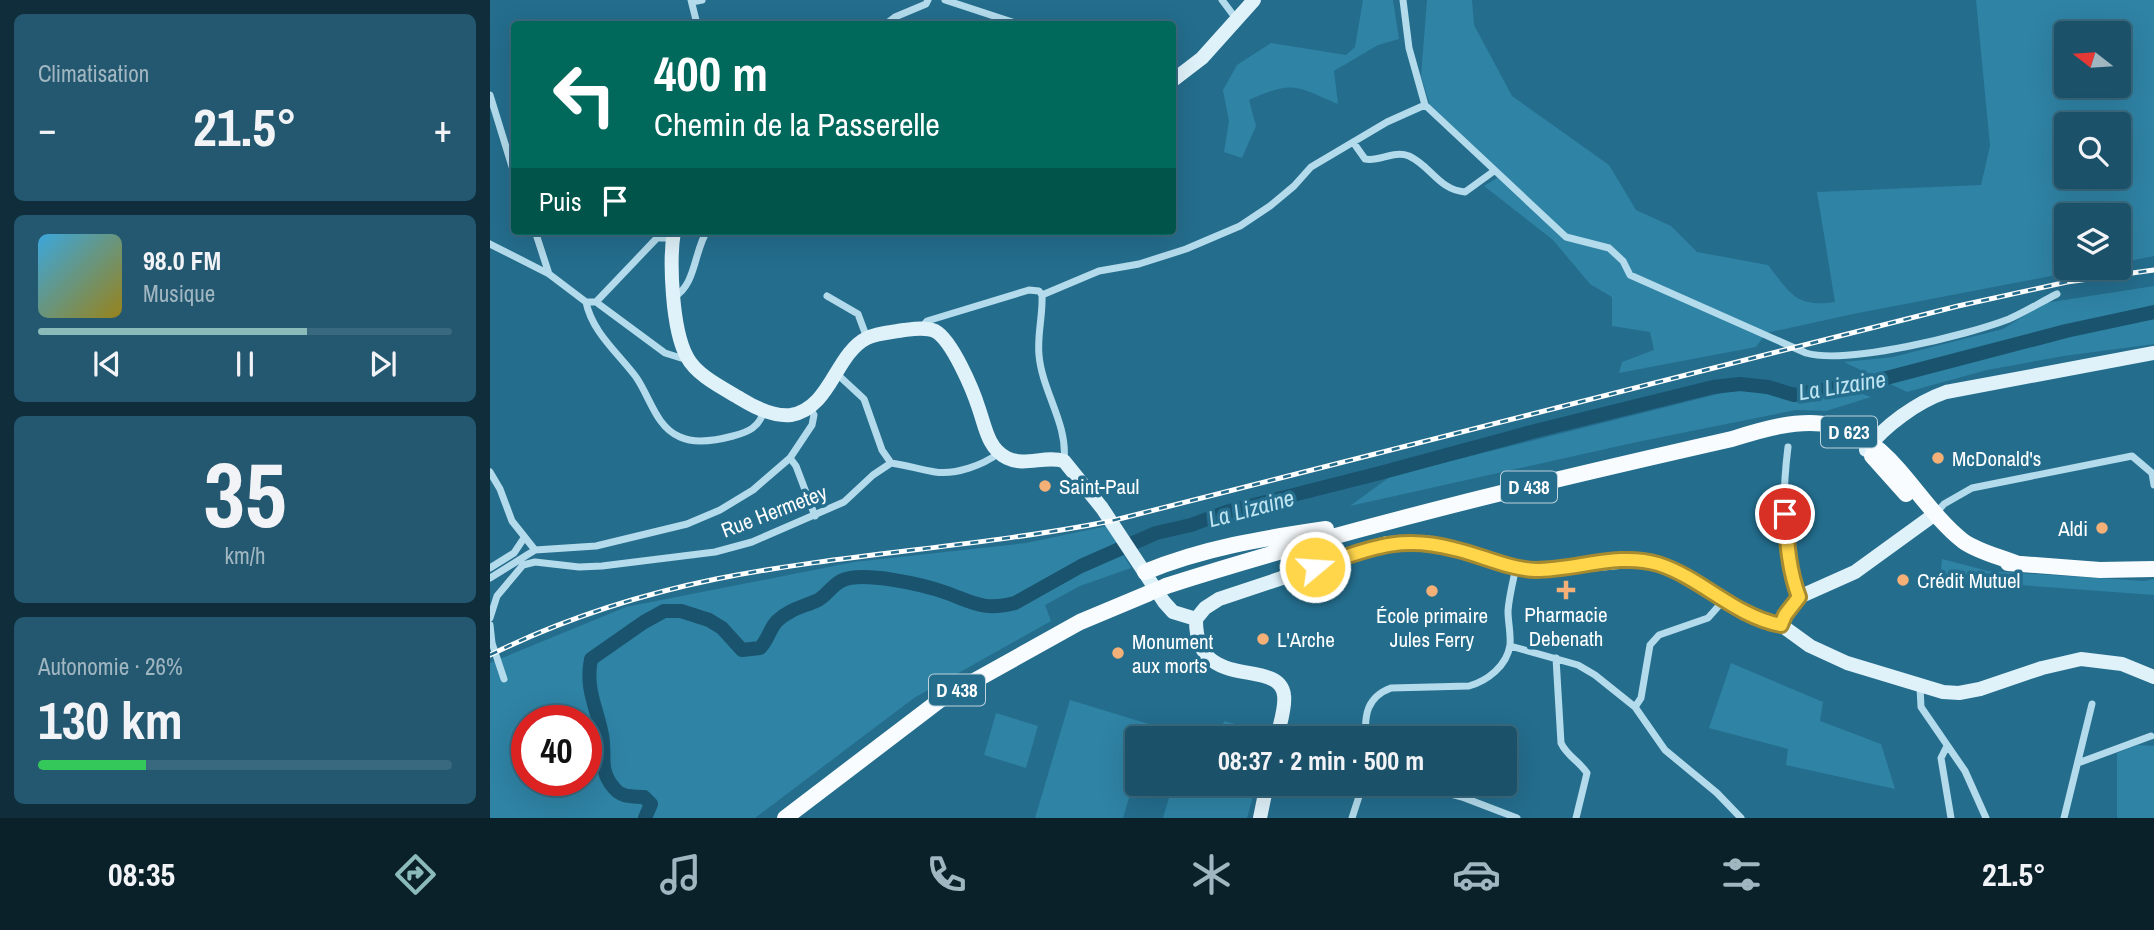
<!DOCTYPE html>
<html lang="fr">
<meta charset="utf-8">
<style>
:root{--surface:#1b526a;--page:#245870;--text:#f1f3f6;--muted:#a0b6c1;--line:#39697e;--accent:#8bbbb9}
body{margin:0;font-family:"Archivo Narrow",sans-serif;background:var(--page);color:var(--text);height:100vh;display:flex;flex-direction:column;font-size:26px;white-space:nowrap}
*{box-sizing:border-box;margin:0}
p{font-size:23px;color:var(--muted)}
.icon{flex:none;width:38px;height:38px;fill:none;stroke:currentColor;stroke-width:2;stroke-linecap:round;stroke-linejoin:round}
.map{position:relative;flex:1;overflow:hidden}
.panel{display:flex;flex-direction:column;gap:14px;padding:14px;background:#0f2d3a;width:490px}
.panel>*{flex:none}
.hud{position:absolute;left:21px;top:21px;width:665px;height:214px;border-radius:7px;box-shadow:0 7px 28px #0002,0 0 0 2px var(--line);background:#00695c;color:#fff;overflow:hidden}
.needle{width:46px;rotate:287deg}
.tools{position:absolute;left:1564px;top:21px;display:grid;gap:14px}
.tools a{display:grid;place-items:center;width:77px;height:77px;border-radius:7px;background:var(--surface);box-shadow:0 7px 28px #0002,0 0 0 2px var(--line);font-size:35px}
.speed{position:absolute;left:21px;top:705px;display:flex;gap:14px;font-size:35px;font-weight:700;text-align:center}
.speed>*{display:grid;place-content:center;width:91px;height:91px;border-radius:50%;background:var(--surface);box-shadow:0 7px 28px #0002,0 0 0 2px var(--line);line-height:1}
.speed .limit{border:10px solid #d22;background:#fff;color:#111}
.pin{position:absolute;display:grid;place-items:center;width:60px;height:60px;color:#fff;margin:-30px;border:4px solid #fff;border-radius:50%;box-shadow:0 2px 7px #0007}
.me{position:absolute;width:77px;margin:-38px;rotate:72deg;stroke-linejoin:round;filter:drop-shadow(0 0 5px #0008)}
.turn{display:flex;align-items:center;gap:24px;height:147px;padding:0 28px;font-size:32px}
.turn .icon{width:91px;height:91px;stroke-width:2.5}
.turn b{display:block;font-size:49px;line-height:60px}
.then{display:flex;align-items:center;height:66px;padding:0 28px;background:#0003;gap:14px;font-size:26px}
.big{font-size:52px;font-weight:800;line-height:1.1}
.panel .card{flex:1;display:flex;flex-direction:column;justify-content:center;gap:10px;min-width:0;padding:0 24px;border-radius:10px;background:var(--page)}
.panel .dial{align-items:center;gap:0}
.dial b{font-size:91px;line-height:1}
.song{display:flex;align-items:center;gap:21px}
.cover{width:84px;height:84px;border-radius:10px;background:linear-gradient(135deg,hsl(200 70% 55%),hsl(50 70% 35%))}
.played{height:7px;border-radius:4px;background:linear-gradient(90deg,var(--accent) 65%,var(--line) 65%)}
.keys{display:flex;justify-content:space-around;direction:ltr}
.heat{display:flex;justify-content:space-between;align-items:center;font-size:38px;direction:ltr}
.charge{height:10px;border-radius:5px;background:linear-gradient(90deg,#34c759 26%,var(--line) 0)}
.trip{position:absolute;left:635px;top:726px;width:392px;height:70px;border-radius:7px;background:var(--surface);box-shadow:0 7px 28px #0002,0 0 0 2px var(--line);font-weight:800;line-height:70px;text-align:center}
.menu{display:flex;height:112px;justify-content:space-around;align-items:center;background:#0b212a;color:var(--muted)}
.menu .icon{width:49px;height:49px}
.menu .current{color:var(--accent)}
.menu b{font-size:32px;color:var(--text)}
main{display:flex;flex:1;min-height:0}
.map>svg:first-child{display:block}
</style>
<main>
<section class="panel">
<div class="card"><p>Climatisation</p>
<div class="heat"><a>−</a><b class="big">21.5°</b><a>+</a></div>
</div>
<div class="card">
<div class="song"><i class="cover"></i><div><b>98.0 FM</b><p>Musique</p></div></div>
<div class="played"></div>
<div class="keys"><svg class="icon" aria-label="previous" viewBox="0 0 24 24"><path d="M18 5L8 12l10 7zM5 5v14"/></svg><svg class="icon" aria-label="pause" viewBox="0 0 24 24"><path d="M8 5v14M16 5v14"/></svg><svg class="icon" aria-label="next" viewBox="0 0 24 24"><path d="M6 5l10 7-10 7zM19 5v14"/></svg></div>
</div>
<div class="card dial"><b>35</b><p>km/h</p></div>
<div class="card"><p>Autonomie · 26%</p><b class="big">130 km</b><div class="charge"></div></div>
</section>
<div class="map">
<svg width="1664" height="818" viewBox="0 0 1664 818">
<rect width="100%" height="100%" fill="#246d8d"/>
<!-- green -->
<path fill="#2f83a5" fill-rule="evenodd" d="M 873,0 L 903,0 L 909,39 L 888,45 L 844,71 L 848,104 C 805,86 804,80 759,100 L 766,126 L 752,158 L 734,152 L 739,121 L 733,90 L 747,65 L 781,43 L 856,55 L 865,47 Z
M 937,0 L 982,0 L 984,25 L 1022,96 L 1119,165 L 1146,210 L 1181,226 L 1207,252 L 1278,265 C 1300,293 1306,308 1345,302 L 1327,192 L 1491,185 L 1500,146 L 1486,0 L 1664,0 L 1664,256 L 1629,263 L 1629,215 L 1577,215 L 1577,268 L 1603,268 L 1363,314 L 1276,333 L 1266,347 L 1129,373 L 1132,362 L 1164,350 L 1160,332 L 1122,326 L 1122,297 L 1100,284 L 1063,240 L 994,186 L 1012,175 L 941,109 L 931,76 ZM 1577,33 L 1629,33 L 1629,86 L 1577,86 ZM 1577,124 L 1629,124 L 1629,177 L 1577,177 Z
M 1664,286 L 1664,344 L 1574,356 L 1497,370 L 1417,392 L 1354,362 L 1403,357 L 1513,329 L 1555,303 Z
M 1361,390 L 1381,397 L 1336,411 L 1306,410 L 1147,442 L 860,506 L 901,476 L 1240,391 L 1264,391 L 1296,399 L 1316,399 Z
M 617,526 L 641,568 L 590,586 L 555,605 L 561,621 L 424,698 L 265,818 L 0,818 L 0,663 L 136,607 L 364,562 L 536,543 ZM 37,721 L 96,721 L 96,780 L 37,780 Z
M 1452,559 L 1498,571 L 1654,581 L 1664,579 L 1664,595 L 1450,579 Z
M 1241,663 L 1333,702 L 1330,721 L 1391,744 L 1405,789 L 1296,765 L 1298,749 L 1219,728 Z
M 580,700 L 662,725 L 657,738 L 648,738 L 647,771 L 633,818 L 545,818 Z
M 506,713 L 548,726 L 536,768 L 494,755 Z
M 734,721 L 772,731 L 770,738 L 729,738 Z
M 1648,745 L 1664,746 L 1664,818 L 1627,818 L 1627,753 Z
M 683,784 L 762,784 L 766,785 L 757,818 L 673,818 Z"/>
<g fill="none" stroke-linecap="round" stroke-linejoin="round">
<!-- river -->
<path stroke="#1a536d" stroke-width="14" d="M 155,818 L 161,804 L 154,797 C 142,796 132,798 124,788 C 108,770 116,755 112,735 C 107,707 95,690 101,659 L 154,622 L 174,611 L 191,611 L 219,620 L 232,628 L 252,650 L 270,648 C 278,640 280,628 287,621 C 298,610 312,607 326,601 C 336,597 341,586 351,581 C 371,570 435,585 457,593 C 484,603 495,611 525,603 L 591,566 L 666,533 L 701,525 L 736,512 L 890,473 L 1045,431 L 1223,387 L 1250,384 L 1278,387 L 1304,395 L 1381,382 L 1576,331 L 1664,312"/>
<!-- street -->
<path stroke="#b3dbeb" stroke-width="7" d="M 201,0 L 207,24
M 455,0 L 528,24
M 732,0 L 747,20
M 913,0 L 919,48 L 935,105 L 1076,237 L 1119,248 L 1133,261 L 1140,275 L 1316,353 C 1356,365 1478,335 1519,319 C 1535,312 1551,302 1567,294
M 202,2 L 212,0
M 396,24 L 405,17 L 436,4 L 438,0
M 0,95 L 24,173
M 863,142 L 875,159 C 890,162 903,150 919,156 C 941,166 949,190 975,192 L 1004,171
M 45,231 L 59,274
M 0,244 L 59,274 L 96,302 L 106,302 L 175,353 L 191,358 L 196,356
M 552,295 L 609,271 L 649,264 L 696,249 L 750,226 L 780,206 L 804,186 L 821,167 L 897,122 L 935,105
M 552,295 C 553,315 547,335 549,355 C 552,391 578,424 574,460
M 337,296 L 368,314 L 377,338
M 184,297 C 206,285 204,251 217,231
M 96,302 C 102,332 128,353 146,377 C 160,397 166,427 190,437 C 205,444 228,440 243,436 C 259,432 269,427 274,411
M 106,302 L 167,238 L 183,238
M 431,328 L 437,321 L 539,290 L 549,291 L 552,295
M 346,373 L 374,399 L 392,450 L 401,463
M 1298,447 C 1292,495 1291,551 1309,597
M 300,458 L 306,466 L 325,516
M 0,472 L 10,489 L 22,521 L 45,550
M 1445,514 L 1454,504 L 1482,488 L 1642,456 L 1662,473 L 1664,485
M 0,568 L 24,553 L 34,538
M 0,578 L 45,550 L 106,546 L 197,524 L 230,510 L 263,490 L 300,458 L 322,425 L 324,415 L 320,408
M 1233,601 L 1218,618 L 1169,635 L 1160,645 L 1151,698 L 1145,707 L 1175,750 L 1227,793 L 1251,818
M 0,618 L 7,596 L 33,565 L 45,562 L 89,567 L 112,566 L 225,552 L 262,542 L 354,502 L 383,475 L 401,463 C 416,465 431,470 445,472 C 466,475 493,465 509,453
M 0,625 L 2,643 L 14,679
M 1020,646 L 1088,665 L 1105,675 L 1145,707
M 1066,658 L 1071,743 C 1077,756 1089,761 1097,773 L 1086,818
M 1430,687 L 1431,707 L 1475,771 L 1496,818
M 876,738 C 874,715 877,697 901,688 L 979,686 C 997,681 1017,666 1020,645 C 1021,634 1018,622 1018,611 C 1019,596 1023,582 1026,567
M 1457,746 L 1451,758 L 1461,818
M 1588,763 L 1661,736
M 924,784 L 972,797 L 1027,818
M 862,818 L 873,784
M 1574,818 L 1602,704"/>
<!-- secondary -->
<path stroke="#dff1f9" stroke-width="14" d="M 682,81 L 712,58 L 764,0
M 184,231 C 179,261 182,330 197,357 C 207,376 233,388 251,399 C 264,407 284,417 301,415 C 341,408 345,354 377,338 C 387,333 403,332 414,330 C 423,329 436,327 445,331 C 462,340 483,390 489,409 C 495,426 498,449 517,458 C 535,467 555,455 574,461 L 612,508 L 674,602 L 683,612 L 706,619
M 1376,450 C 1394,426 1427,402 1456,392 L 1664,353
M 706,619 L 715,608 L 729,599 L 897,543 L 936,542 L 1026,567 L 1047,570 L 1139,561 L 1164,563 L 1183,570 L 1260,616 L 1291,625 L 1320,646 L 1357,663 L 1453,692 L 1469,693 L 1490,689 L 1552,668 L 1591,659 L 1632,664 L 1664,677
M 706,619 C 705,695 789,656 794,695 C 796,708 789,726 787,738
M 1291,625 L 1295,615 L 1309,597 L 1365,572 L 1445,514
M 770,818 L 777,784"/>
<!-- primary -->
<path stroke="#f8fcfe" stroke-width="16" d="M 1382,456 L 1416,494
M 1518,563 L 1610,570 L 1664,569
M 655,572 C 713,548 774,538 836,529
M 676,586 C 862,527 1052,482 1242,439 C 1310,417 1358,410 1408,469 C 1430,494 1448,521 1473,541 C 1488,552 1511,557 1528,564
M 295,818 L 450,700 L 590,622 L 657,594"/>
<defs>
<path id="rail" d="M 0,655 C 71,620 148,595 226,579 C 357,553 490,547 621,521 L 1468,306 L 1577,282 L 1664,270"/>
</defs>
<!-- rail casing -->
<use href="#rail" stroke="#fff" stroke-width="5"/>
<!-- rail -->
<use href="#rail" stroke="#246d8d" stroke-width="2.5" stroke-dasharray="8" stroke-linecap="butt"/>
<!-- primary-bridge -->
<path stroke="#f8fcfe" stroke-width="16" d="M 657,594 L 676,586"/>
</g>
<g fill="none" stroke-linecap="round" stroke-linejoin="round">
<defs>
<path id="route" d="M 825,567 C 877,550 907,534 964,549 C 991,555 1018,569 1046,570 C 1086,570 1129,552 1168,564 C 1212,578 1244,616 1291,625 L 1295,615 L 1309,597 C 1299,571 1297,543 1295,514"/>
</defs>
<!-- route casing -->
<use href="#route" stroke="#a68a30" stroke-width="18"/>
<!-- route -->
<use href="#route" stroke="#ffd54a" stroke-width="12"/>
</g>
<!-- markers -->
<g fill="#f5b077" stroke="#246d8d" stroke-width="2.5">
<circle cx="1448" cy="458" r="7"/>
<circle cx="555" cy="486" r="7"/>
<circle cx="1612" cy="528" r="7"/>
<circle cx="1413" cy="580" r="7"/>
<path d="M1072.5 579.5h7v7h7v7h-7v7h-7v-7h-7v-7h7z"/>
<circle cx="942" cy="591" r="7"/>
<circle cx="773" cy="639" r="7"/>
<circle cx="628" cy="653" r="7"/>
</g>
<g text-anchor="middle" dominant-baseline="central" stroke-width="7" stroke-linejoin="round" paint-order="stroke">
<!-- shield labels -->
<g fill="#246d8d" stroke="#bdd3dd" stroke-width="2">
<rect x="1331" y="416.5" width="56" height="31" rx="5"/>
<rect x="1011" y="471.5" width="56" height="31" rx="5"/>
<rect x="439" y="674.5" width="56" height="31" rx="5"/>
</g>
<g font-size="19" font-weight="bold" fill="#fff">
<text x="1359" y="432">D 623</text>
<text x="1039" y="487">D 438</text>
<text x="467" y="690">D 438</text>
</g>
<!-- poi labels -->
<g font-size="21" fill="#fff" stroke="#246d8d" text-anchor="start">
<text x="1462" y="458">McDonald's</text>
<text x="569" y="486">Saint-Paul</text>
<text x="1598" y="528" text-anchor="end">Aldi</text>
<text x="1427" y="580">Crédit Mutuel</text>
<text x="1076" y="614" text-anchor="middle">Pharmacie<tspan x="1076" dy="24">Debenath</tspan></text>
<text x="942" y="615" text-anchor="middle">École primaire<tspan x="942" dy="24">Jules Ferry</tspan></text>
<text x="787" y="639">L'Arche</text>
<text x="642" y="641">Monument<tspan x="642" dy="24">aux morts</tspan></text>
</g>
<!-- street labels -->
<g font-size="21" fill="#fff" stroke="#246d8d">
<text transform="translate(284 511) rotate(-21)">Rue Hermetey</text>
</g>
<!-- water labels -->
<g font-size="23" font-style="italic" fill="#bfe4f2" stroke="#246d8d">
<text transform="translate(1352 385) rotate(-9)">La Lizaine</text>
<text transform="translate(761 508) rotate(-15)">La Lizaine</text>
</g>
</g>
</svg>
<div class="tools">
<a><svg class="needle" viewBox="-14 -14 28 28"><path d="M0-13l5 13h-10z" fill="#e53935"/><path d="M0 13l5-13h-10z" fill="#a0b6c1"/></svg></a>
<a><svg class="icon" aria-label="search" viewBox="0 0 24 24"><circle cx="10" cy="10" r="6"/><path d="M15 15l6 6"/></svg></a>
<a><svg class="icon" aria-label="layers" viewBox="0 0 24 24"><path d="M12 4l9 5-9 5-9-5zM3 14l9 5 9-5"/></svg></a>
</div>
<div class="speed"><div class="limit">40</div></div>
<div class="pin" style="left:1295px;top:514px;background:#d93025"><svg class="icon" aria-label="arrive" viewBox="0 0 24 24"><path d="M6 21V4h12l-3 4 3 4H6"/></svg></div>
<svg class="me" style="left:825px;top:567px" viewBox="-20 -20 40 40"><circle r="17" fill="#ffd54a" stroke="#fff" stroke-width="3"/><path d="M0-11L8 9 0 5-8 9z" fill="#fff"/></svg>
<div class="trip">08:37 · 2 min · 500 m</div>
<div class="hud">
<div class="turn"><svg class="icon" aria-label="left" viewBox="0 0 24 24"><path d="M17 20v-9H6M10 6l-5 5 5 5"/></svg><div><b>400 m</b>Chemin de la Passerelle</div></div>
<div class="then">Puis<svg class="icon" aria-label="arrive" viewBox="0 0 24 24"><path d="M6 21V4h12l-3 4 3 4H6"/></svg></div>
</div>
</div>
</main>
<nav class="menu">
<b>08:35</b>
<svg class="icon current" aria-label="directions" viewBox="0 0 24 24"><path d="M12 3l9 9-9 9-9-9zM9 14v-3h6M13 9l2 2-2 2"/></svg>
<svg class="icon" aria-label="music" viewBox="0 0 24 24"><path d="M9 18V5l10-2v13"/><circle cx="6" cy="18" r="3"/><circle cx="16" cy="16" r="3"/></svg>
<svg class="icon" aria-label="phone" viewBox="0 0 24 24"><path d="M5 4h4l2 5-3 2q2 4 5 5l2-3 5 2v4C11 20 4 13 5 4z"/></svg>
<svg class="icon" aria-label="climate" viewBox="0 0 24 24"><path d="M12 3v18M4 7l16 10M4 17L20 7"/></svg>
<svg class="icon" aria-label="car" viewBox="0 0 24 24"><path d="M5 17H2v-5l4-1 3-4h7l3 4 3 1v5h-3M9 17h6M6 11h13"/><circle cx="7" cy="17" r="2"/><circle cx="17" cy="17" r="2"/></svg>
<svg class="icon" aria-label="filters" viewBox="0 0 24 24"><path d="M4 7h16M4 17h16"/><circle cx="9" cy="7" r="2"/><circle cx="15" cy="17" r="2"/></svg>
<b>21.5°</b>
</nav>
